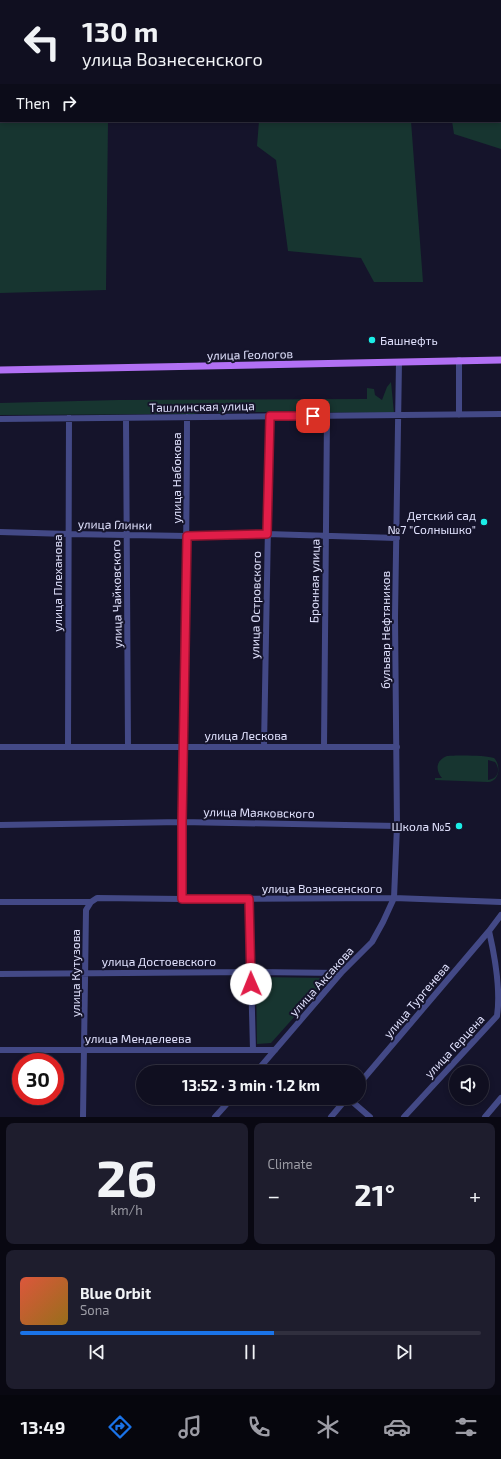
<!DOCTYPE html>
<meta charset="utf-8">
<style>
:root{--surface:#100f20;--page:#1e1d2d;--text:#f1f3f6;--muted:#9c9ca5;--line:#302f3e;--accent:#1a73e8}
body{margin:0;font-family:"Exo 2",sans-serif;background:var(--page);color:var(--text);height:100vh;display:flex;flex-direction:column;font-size:15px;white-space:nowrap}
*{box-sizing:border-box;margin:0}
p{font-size:13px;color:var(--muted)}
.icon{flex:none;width:22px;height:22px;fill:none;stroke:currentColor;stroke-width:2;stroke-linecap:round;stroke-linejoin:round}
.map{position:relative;height:1117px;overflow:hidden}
.details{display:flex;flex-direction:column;gap:6px;padding:6px;background:#090812;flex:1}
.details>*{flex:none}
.guide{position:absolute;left:0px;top:0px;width:501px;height:122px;box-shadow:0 2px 6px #0003,0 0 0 1px var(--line);background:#100f20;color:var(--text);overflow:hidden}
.controls{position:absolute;left:449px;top:1065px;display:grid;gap:8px}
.controls a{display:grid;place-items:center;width:40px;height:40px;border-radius:50%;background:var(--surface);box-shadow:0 2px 6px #0003,0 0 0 1px var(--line);font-size:20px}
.speed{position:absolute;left:12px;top:1053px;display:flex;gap:8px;font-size:20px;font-weight:700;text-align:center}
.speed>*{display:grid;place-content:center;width:52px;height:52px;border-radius:50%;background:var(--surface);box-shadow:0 2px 6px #0003,0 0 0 1px var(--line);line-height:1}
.speed .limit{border:6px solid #d22;background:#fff;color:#111}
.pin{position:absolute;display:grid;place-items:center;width:34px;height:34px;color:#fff;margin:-17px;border-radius:8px;box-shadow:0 2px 6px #0006}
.me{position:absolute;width:44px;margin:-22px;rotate:359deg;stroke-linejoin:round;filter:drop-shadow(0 0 3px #0008)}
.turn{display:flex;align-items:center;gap:14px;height:84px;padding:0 16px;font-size:18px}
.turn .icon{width:52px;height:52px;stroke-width:2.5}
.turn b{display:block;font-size:28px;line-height:34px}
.then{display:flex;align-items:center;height:38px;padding:0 16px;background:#0003;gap:8px;font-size:15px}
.big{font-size:30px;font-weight:700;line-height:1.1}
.details .card{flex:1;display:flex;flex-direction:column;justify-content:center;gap:6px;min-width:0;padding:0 14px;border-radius:8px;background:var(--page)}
.details .dial{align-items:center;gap:0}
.dial b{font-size:52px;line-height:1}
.song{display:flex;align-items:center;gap:12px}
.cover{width:48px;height:48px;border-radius:6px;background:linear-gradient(135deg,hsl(10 70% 55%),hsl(40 70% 35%))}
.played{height:4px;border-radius:2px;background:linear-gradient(90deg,var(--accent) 55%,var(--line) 55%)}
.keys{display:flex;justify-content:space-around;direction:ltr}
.heat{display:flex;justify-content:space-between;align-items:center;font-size:22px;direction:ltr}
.details .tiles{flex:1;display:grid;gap:6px;grid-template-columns:1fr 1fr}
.card:last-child{grid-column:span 2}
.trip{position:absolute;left:136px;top:1065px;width:230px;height:40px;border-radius:20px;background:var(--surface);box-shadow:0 2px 6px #0003,0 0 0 1px var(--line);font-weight:700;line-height:40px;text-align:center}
.tabs{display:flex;height:64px;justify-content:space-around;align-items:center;background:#06060d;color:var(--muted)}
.tabs .icon{width:28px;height:28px}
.tabs .active{color:var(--accent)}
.tabs b{font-size:18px;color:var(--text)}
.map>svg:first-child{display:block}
</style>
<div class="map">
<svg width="501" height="1117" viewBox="0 0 501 1117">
<rect width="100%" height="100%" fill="#15142b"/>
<!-- green -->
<path fill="#173530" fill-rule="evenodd" d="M 0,0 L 258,0 L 1,1 L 1,121 L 108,121 L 106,290 L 0,293 Z
M 383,0 L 501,0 L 501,149 L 454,134 L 452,121 L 500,121 L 500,1 Z
M 259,121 L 411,121 L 423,282 L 374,282 L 361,258 L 288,251 L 276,160 L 257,146 Z
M 391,382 L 394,413 L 245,412 L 219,413 L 210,411 L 193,414 L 0,415 L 0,403 L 118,400 L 367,399 L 367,388 L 374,389 L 375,395 L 382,400 L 387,387 Z
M 447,756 C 455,755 487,755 494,758 C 501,765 500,781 488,782 L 435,780 L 435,778 L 442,778 C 435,770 436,760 447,756 ZM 488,760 L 495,762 C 501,770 498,779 488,780 Z
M 256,977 L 329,978 L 271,1043 L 257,1044 Z"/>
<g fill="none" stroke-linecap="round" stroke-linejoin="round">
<!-- minor -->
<path stroke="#434986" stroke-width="6" d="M 459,415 L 459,360
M 126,418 L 128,746
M 0,419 L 501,414
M 0,532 L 68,534 L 187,536 L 267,534 L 397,538
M 264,746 L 270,416
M 0,747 L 397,747
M 68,747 L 69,418
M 324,747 L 327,416
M 0,825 L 182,822 L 397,826
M 182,899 C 182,739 187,578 187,417
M 249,899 L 253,1050
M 0,902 L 91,902 L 97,898 L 182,899 L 394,898 L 501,902
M 0,974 L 251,972 L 341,973
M 0,1050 L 275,1050
M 256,1072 L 341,973 L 372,942 L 383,922 L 394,898 L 397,826 L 395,617 L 399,362
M 359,1084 L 489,931
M 348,1098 L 370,1117
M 83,1117 L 86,910 L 91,902
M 215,1117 L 232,1098
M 331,1117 L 347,1098
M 404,1117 L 497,1016 C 501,989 495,957 489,931 L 501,915
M 485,1117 L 501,1098"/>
<!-- major -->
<path stroke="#b170f4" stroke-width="7" d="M 0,370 L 501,360"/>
</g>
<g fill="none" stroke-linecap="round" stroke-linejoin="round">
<defs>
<path id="route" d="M 251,984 L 249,899 L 182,899 L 182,822 L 187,536 L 267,534 L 270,416 L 313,416"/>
</defs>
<!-- route casing -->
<use href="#route" stroke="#92132f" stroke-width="10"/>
<!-- route -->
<use href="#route" stroke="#e11d48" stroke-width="7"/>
</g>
<!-- markers -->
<g fill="#1beee7" stroke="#15142b" stroke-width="1.5">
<circle cx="372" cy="340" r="4"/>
<circle cx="484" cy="522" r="4"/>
<circle cx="459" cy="826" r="4"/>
</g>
<g text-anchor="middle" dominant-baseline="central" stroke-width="4" stroke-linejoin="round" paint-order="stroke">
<!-- poi labels -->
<g font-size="12" fill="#e0e1fd" stroke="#15142b" text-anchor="end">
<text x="380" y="340" text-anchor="start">Башнефть</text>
<text x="476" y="515">Детский сад<tspan x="476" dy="14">№7 "Солнышко"</tspan></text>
<text x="451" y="826">Школа №5</text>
</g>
<!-- street labels -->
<g font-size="12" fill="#e0e1fd" stroke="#15142b">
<text transform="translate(250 354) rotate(-1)">улица Геологов</text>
<text transform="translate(202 406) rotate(-1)">Ташлинская улица</text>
<text transform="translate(176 478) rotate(-90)">улица Набокова</text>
<text transform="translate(115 524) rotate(1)">улица Глинки</text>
<text transform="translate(314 581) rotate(-89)">Бронная улица</text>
<text transform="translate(57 583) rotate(-90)">улица Плеханова</text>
<text transform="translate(116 594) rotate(-91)">улица Чайковского</text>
<text transform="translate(255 605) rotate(-89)">улица Островского</text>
<text transform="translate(385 630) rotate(-90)">бульвар Нефтяников</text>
<text x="246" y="735">улица Лескова</text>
<text transform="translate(259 812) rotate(1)">улица Маяковского</text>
<text x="322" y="888">улица Вознесенского</text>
<text x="159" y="961">улица Достоевского</text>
<text transform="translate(75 973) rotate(-90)">улица Кутузова</text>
<text transform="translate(321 981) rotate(-48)">улица Аксакова</text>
<text transform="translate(416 1000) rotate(-50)">улица Тургенева</text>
<text x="138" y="1038">улица Менделеева</text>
<text transform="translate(454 1046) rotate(-47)">улица Герцена</text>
</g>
</g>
</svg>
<div class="controls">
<a><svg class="icon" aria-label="sound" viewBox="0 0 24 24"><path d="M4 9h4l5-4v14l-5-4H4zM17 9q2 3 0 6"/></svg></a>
</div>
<div class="speed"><div class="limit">30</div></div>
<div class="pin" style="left:313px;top:416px;background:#d93025"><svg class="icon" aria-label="arrive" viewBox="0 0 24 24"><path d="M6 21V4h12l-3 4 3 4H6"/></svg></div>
<svg class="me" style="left:251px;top:984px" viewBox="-20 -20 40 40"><circle r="19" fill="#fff"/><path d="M0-13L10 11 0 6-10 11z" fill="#e11d48"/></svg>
<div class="trip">13:52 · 3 min · 1.2 km</div>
<div class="guide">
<div class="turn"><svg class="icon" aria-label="left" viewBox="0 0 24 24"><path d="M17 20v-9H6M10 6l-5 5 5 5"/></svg><div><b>130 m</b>улица Вознесенского</div></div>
<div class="then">Then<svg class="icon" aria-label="right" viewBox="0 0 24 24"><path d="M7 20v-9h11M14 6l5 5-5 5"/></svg></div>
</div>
</div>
<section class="details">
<div class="tiles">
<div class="card dial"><b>26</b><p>km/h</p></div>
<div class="card"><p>Climate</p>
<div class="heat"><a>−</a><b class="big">21°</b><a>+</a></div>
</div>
<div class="card">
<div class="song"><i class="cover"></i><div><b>Blue Orbit</b><p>Sona</p></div></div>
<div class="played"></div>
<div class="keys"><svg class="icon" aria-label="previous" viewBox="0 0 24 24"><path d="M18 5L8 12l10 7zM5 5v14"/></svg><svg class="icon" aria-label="pause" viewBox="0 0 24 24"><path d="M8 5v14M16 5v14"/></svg><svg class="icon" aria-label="next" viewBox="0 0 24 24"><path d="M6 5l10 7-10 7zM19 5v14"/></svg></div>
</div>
</div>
</section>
<nav class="tabs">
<b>13:49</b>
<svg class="icon active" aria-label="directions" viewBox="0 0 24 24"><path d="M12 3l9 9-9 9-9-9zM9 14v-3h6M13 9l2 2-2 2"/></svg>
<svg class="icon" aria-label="music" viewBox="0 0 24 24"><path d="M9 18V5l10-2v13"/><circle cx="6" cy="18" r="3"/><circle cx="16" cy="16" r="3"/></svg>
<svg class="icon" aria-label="phone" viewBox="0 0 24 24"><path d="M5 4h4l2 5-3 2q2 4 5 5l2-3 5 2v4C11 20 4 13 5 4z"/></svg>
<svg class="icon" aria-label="climate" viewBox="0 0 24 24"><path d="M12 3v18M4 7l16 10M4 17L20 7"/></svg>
<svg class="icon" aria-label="car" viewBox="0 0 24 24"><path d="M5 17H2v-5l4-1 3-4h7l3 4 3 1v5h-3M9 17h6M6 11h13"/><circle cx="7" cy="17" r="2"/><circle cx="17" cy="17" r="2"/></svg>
<svg class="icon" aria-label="filters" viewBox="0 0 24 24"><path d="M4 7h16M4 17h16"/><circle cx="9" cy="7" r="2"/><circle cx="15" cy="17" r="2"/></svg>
</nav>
